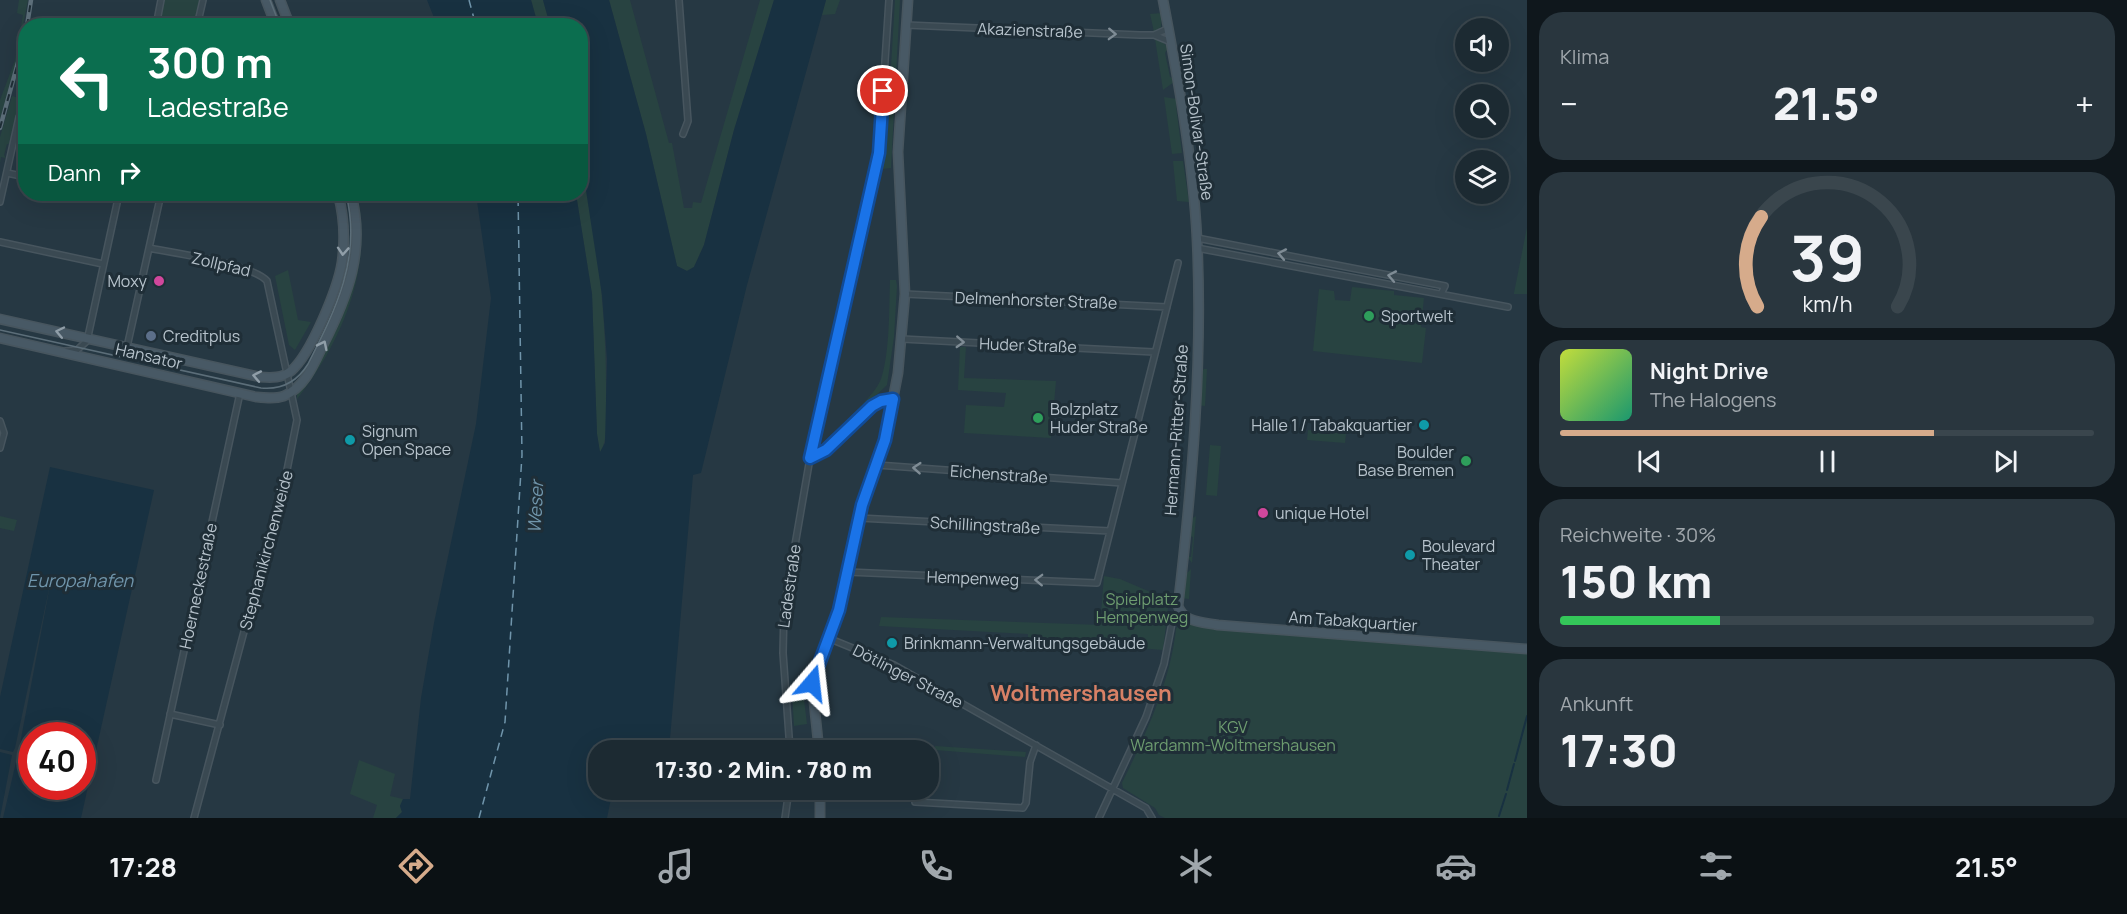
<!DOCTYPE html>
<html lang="de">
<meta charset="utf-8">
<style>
:root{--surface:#1c2a32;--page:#29363e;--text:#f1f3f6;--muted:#a0a7ac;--line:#3a464d;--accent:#d6ab8b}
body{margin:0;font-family:Manrope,sans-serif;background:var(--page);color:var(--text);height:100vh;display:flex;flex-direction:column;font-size:22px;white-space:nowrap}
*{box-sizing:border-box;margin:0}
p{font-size:20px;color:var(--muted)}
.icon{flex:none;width:33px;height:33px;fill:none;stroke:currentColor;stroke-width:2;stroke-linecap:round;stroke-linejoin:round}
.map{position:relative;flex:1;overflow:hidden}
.drawer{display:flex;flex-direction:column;gap:12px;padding:12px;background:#0f171c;width:600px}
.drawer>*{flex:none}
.top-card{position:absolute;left:18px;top:18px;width:570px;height:183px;border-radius:24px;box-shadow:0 6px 24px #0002,0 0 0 2px var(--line);background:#0b6e4f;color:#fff;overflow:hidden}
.tools{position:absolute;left:1455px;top:18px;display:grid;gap:12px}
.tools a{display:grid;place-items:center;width:54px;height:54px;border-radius:50%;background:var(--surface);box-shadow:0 6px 24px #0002,0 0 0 2px var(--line);font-size:30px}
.speed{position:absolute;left:18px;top:722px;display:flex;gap:12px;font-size:30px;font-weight:700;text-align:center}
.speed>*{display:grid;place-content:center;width:78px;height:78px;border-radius:50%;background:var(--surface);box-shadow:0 6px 24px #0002,0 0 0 2px var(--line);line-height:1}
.speed .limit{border:9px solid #d22;background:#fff;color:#111}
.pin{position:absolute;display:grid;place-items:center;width:51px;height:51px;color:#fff;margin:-26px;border:3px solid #fff;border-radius:50%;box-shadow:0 2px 6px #0007}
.me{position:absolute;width:66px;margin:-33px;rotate:17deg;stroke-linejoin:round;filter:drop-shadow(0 0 4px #0008)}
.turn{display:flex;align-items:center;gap:21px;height:126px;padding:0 30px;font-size:27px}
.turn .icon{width:78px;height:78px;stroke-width:2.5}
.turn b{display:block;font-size:42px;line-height:51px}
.then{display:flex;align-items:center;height:57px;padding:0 30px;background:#0003;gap:12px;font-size:22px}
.big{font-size:45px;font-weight:800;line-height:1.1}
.drawer .card{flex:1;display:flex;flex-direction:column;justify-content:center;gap:9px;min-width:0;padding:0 21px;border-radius:24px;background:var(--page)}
.drawer .dial{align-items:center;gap:0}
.dial svg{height:156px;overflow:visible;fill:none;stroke:var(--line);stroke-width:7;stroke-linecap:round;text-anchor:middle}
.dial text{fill:var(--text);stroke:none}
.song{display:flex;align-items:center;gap:18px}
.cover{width:72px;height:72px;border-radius:9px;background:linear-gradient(135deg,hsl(70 70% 55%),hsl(160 70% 35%))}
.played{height:6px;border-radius:3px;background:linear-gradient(90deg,var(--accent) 70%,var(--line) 70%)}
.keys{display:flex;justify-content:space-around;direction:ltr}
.heat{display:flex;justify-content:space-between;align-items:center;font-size:33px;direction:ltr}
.charge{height:9px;border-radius:4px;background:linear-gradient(90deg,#34c759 30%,var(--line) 0)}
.trip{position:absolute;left:588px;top:740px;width:351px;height:60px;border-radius:24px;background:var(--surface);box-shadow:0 6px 24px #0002,0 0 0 2px var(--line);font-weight:800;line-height:60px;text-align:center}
.dock{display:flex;height:96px;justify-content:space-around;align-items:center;background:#0b1114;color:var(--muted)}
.dock .icon{width:42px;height:42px}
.dock .on{color:var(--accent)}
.dock b{font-size:27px;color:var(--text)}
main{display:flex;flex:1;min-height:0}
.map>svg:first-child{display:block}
</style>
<main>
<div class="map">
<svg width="1527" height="818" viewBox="0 0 1527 818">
<rect width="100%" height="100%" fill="#263843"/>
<!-- green -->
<path fill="#284341" d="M 19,0 L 28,0 L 12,80 L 0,119 L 0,100 L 15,60 L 23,15 L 17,13 Z
M 164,0 L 200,0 L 194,25 L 158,26 Z
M 531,0 L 543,0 L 550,25 L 538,25 Z
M 609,0 L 630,0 L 669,143 L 672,143 L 684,208 L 692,208 L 693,202 L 701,203 L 760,0 L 774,0 L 734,130 L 704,245 L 694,267 L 687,271 L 677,266 L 646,134 Z
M 826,0 L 840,0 L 835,14 L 822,15 Z
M 895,0 L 900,0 L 891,168 L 882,169 L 887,134 Z
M 1162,13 L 1161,27 L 1154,32 L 1150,14 Z
M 1155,39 L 1163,42 L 1168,48 L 1165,53 L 1170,77 L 1174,79 L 1174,82 L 1163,90 Z
M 12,96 L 25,100 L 16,116 L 9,144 L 7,144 L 4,155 L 6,158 L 1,157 L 0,163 L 0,137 Z
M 1164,97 L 1177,99 L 1176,106 L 1182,153 L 1172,154 Z
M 581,158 C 597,238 607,317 606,399 C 606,416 609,437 600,453 L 597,434 L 592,294 L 576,194 L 580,194 Z
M 1173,161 L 1183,161 L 1189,202 L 1177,201 Z
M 354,194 L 357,194 C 374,266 342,342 297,399 L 297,393 C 321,350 357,304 358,254 C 359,234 355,213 354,194 Z
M 1527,227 L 1527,294 L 1514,294 L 1514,293 Z
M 288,270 L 298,320 L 311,322 L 295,350 L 289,345 L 275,276 Z
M 890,280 L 896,280 L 897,286 L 894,337 L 887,385 L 826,443 L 824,442 C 838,428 875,396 881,379 C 890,352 889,309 890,280 Z
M 1352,287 L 1394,291 L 1394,295 L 1424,298 L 1421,327 L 1426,328 L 1422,363 L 1313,351 L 1319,289 L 1334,291 L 1335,300 L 1350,301 Z
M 960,347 L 966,347 L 964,378 L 1056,381 L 1051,438 L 964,433 L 966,405 L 1004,407 L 1006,393 L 958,390 Z
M 1204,369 L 1207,369 L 1205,406 L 1198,405 L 1200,372 Z
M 1308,430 L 1346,433 L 1345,443 L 1307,440 Z
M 1210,445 L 1221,446 L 1217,496 L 1206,495 Z
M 0,516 L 17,520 L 14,531 L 0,528 Z
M 1196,516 L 1192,563 L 1187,556 L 1191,557 L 1193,537 L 1188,536 L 1191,519 Z
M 1191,569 L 1189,599 L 1182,598 L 1184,576 Z
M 1104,576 L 1120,579 L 1169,600 L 1163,650 L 1028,639 L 1028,634 L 879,626 L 881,617 L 1100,625 Z
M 1186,623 L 1223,630 L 1527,653 L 1527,818 L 1165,818 L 1159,815 L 1155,808 L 1123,788 L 1122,783 C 1146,734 1170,683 1176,629 L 1179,624 Z
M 803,691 L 807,724 L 794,726 L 792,692 Z
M 935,746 L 1026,752 L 1025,757 L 935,750 Z
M 359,760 L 395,774 L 390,796 L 403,799 L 400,806 L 402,812 L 396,818 L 373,818 L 377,805 L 350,794 Z"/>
<!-- water -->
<path fill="#183141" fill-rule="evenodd" d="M 427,0 L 531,0 L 538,25 L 437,25 Z
M 543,0 L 609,0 L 646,134 L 677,266 L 687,271 L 694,267 L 704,245 L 734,130 L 774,0 L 826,0 L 747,285 L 701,473 L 693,475 L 669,750 L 598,750 L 598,789 L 613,789 L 607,818 L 396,818 L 402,812 L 400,806 L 403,799 L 410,799 L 421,698 L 434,623 L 476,424 L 491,298 L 476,194 L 576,194 L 592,294 L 597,434 L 600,452 L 605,443 L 607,359 L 602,295 L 581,158 L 580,26 L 550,25 Z
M 50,467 L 154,490 L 81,818 L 0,818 L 0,697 ZM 32,735 L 82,735 L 82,786 L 32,786 Z"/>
<!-- pier -->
<path fill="#263843" d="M 51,580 L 19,749 L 3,818 L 0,818 L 12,755 L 0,752 L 0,749 L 13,752 L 15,748 Z"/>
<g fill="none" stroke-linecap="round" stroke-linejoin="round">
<!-- stream -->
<path stroke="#183141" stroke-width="2" d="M 1515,761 L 1527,716
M 1507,790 L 1514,764
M 1499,816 L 1506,794"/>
<!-- ferry -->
<path stroke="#7095ab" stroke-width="1.5" stroke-dasharray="8 6" stroke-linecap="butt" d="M 469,0 L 476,26
M 479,818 L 505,722 L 522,455 L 518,194"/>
<defs>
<path id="street" d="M 679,0 L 688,121 L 683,134
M 906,25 L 1140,35 L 1154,35 L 1169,28
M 156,26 L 161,0
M 197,26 L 203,0
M 1154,35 L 1171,42
M 7,173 L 26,177
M 104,194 L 118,196
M 0,202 L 19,117 L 26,108
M 1197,238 L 1445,286 L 1441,294
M 0,242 L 103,264
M 149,248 C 174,253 252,264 267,281 L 297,420 L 286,475 L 194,818
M 1197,248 L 1508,307
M 905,294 L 1167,307
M 902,339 L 1154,352
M 127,347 L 161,194
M 66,351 L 77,350 L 87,341 L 119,194
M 0,421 L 4,433 L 0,448
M 810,458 L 826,450 L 872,407 L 881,401 L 893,399
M 877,465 L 1122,483
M 859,518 L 1110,531
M 848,572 L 1097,583 L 1178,263
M 828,638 L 894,665 L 1146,808 L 1152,818
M 170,714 L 220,725
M 790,750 L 783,653 L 784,609 L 810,458 L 879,153 L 889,0
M 156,780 L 240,393
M 915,802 L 1023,808 L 1026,803 L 1030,762 L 1036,745
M 785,818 L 789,789
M 1099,818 L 1146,717 L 1164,664 L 1172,623 L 1180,613"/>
<path id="secondary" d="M 266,0 L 276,26
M 280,0 L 290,26
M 1163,0 C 1178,79 1193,159 1197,239 C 1203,360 1192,486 1178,606 C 1184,623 1203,622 1218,625 L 1527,649
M 0,319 L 260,377 C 272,378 282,378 291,371 C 311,354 338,288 342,262 C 345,240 344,216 338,194
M 0,338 L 256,397 C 266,398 275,399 284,396 C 305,387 314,364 323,345 C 348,296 366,249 351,194
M 819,750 L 812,683 L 839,610 L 862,505 L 885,440 L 898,373 L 905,294 L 898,152 L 908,0
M 820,818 L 820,789"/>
</defs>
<!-- street casing -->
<use href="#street" stroke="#47555e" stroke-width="8"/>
<!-- secondary casing -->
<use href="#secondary" stroke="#47555e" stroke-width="11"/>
<!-- street -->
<use href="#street" stroke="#3a4952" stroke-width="5"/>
<!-- secondary -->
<use href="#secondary" stroke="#485965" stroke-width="8"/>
<!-- tram -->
<path stroke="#5c6e79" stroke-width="1.5" d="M 270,0 L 280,26
M 0,330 L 261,388 C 282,390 297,382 308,364 C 336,309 362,257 346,194"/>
<defs>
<path id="rail" d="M 27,26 L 31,0
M 0,128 L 26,33"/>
</defs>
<!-- rail casing -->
<use href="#rail" stroke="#5c6e79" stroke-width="4.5"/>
<!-- rail -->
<use href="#rail" stroke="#1f2e37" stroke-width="2" stroke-dasharray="7" stroke-linecap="butt"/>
</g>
<!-- one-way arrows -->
<defs><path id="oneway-chevron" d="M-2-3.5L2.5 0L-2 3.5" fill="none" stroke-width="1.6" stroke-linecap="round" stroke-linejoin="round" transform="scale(1.5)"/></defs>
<g stroke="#7f8c95">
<use href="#oneway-chevron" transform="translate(1112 34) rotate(2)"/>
<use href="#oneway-chevron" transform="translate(1282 254) rotate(-169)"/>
<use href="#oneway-chevron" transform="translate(1392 276) rotate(-169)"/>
<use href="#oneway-chevron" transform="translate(960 342) rotate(3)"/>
<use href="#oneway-chevron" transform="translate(917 468) rotate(-176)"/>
<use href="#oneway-chevron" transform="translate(1039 580) rotate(-178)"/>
</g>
<g stroke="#909ea8">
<use href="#oneway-chevron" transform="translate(343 251) rotate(94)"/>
<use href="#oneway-chevron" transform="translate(60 332) rotate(-168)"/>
<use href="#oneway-chevron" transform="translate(323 345) rotate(-64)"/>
<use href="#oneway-chevron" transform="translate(257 376) rotate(-169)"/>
</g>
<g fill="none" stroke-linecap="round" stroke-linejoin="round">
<defs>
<path id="route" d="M 812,683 L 839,610 L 862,505 L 885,440 L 893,399 L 881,401 L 872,406 L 826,450 L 810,458 L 879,153 L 883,91"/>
</defs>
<!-- route casing -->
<use href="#route" stroke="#114b97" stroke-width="15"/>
<!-- route -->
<use href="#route" stroke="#1a73e8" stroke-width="10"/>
</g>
<!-- markers -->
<g fill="#d1479c" stroke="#1f2e37" stroke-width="2">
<circle cx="159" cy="281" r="6"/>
<circle cx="1263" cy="513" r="6"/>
</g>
<g fill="#2e9e5b" stroke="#1f2e37" stroke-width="2">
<circle cx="1369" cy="316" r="6"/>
<circle cx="1038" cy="418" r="6"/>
<circle cx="1466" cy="461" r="6"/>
</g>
<circle fill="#5c6f8a" stroke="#1f2e37" stroke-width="2" cx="151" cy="336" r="6"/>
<g fill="#0f9aa8" stroke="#1f2e37" stroke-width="2">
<circle cx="1424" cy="425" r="6"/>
<circle cx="350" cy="440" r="6"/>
<circle cx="1410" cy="555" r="6"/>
<circle cx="892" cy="643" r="6"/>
</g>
<g text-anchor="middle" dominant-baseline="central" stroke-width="6" stroke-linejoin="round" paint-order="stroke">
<!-- street labels -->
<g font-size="16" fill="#b7c3cc" stroke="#1f2e37">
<text transform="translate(1030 30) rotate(2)">Akazienstraße</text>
<text transform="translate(1197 122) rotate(82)">Simon-Bolivar-Straße</text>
<text transform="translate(221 264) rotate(13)">Zollpfad</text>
<text transform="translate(1036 300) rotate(2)">Delmenhorster Straße</text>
<text transform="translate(1028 345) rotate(2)">Huder Straße</text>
<text transform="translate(149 356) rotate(13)">Hansator</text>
<text transform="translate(1176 430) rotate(-86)">Hermann-Ritter-Straße</text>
<text transform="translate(999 474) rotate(4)">Eichenstraße</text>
<text transform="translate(985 525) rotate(3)">Schillingstraße</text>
<text transform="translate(266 550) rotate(-75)">Stephanikirchenweide</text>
<text transform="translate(973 578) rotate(2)">Hempenweg</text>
<text transform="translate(198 586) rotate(-78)">Hoerneckestraße</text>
<text transform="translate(789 586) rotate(-82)">Ladestraße</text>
<text transform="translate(1353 621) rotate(4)">Am Tabakquartier</text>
<text transform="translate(908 676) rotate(27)">Dötlinger Straße</text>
</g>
<!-- poi labels -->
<g font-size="16" fill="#b7c3cc" stroke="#1f2e37" text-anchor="start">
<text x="147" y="281" text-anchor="end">Moxy</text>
<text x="1381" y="316">Sportwelt</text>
<text x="163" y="336">Creditplus</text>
<text x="1050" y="409">Bolzplatz<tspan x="1050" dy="18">Huder Straße</tspan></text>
<text x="1412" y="425" text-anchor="end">Halle 1 / Tabakquartier</text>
<text x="362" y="431">Signum<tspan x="362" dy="18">Open Space</tspan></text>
<text x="1454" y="452" text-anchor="end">Boulder<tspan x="1454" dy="18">Base Bremen</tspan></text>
<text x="1275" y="513">unique Hotel</text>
<text x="1422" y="546">Boulevard<tspan x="1422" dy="18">Theater</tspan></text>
<text x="904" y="643">Brinkmann-Verwaltungsgebäude</text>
</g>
<!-- park labels -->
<g font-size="16" fill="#6e9d70" stroke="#1f2e37">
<text x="1142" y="599">Spielplatz<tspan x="1142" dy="18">Hempenweg</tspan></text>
<text x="1233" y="727">KGV<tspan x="1233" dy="18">Wardamm-Woltmershausen</tspan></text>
</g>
<!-- water labels -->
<g font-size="18" font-style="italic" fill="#7095ab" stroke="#1f2e37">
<text transform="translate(535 507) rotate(-87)">Weser</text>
<text x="80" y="580">Europahafen</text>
</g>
<!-- district labels -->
<g font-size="22" font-weight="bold" fill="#d88166" stroke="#1f2e37">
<text x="1081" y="693">Woltmershausen</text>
</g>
</g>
</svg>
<div class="tools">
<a><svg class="icon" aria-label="sound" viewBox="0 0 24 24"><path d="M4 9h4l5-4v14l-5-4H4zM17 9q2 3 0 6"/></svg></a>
<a><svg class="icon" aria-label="search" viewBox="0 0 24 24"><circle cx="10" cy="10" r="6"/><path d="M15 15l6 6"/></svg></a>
<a><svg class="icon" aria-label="layers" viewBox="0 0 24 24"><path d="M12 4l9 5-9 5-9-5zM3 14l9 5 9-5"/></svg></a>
</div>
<div class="speed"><div class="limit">40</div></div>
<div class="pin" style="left:883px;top:91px;background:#d93025"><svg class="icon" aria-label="arrive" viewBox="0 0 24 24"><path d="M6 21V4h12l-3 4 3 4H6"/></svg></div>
<svg class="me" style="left:812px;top:683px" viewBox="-20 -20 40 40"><path d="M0-17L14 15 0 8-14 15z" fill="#1a73e8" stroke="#fff" stroke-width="4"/></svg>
<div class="trip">17:30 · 2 Min. · 780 m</div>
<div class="top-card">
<div class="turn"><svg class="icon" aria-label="left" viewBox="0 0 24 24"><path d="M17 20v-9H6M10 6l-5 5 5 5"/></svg><div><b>300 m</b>Ladestraße</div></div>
<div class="then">Dann<svg class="icon" aria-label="right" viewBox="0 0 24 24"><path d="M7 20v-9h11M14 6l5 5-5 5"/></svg></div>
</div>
</div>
<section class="drawer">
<div class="card"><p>Klima</p>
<div class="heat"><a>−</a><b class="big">21.5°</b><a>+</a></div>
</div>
<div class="card dial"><svg viewBox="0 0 100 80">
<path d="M14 69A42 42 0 1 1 86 69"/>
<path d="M14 69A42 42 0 0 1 16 23" stroke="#d6ab8b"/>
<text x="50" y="56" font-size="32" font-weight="700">39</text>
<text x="50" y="72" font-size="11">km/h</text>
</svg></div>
<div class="card">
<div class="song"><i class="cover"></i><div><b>Night Drive</b><p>The Halogens</p></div></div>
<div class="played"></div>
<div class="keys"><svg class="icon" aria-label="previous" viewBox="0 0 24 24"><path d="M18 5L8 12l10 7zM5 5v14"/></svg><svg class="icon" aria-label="pause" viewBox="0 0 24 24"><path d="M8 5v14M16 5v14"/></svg><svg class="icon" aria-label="next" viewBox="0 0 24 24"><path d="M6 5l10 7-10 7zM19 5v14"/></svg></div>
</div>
<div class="card"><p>Reichweite · 30%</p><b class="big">150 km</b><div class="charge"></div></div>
<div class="card"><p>Ankunft</p><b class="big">17:30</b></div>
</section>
</main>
<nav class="dock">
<b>17:28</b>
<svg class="icon on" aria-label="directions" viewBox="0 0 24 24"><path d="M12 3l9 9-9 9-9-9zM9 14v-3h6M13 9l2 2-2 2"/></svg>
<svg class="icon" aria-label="music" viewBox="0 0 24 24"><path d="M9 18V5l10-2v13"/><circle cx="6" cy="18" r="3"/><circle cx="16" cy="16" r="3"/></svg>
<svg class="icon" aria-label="phone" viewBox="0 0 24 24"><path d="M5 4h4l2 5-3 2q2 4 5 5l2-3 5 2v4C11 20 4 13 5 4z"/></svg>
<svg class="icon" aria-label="climate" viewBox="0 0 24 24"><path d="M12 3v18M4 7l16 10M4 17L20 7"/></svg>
<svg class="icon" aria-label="car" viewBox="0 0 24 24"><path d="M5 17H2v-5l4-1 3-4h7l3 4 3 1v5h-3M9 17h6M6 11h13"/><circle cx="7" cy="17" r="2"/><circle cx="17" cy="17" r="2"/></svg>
<svg class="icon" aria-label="filters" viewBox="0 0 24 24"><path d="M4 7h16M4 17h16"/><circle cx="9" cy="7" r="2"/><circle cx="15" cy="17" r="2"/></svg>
<b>21.5°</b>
</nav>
